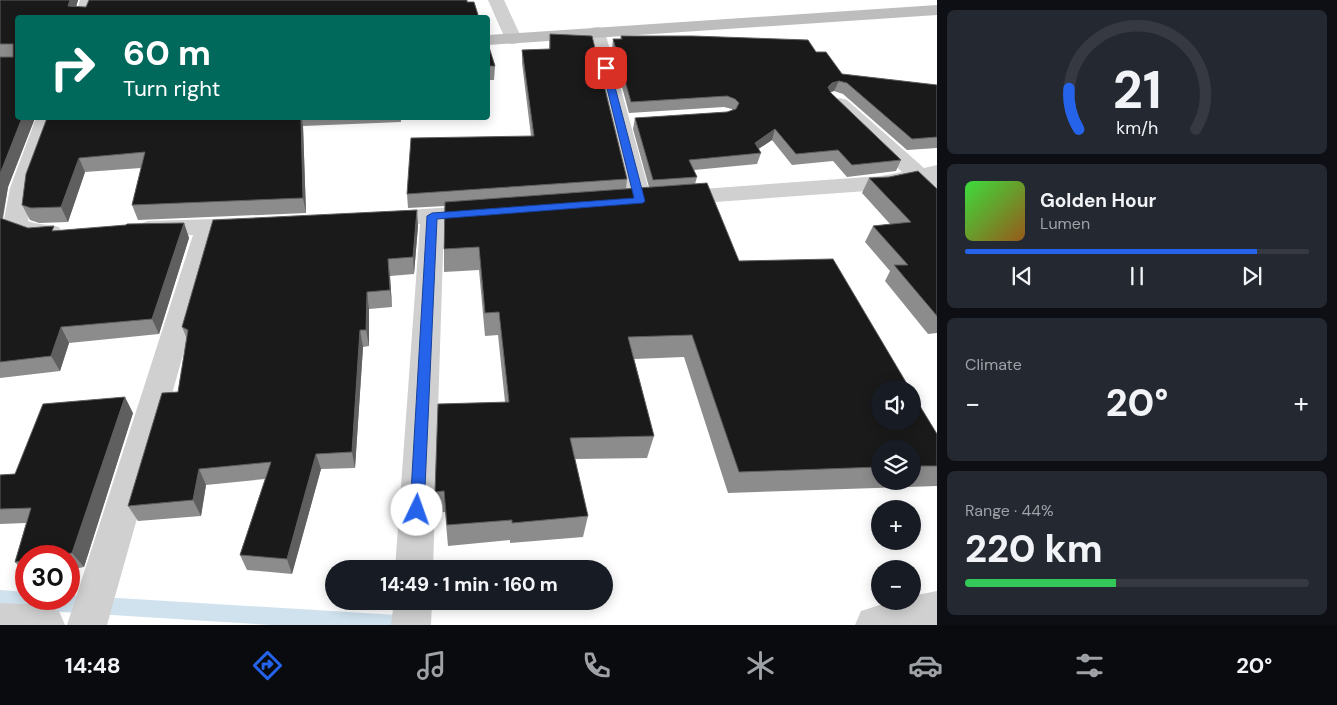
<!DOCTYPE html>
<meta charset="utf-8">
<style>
:root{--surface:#171b24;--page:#242831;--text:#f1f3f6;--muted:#9ea1a6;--line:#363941;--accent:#2563eb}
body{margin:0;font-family:"DM Sans",sans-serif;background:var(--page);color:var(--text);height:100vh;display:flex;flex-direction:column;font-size:19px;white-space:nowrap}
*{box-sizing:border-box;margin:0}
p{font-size:16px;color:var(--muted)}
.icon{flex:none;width:28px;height:28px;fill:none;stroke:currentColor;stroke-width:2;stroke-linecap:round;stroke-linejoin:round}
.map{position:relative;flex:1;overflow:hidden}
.details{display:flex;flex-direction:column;gap:10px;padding:10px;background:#0d0f14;width:400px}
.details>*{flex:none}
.hud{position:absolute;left:15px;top:15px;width:475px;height:105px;border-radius:5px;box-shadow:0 2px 12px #0003;background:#00695c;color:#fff;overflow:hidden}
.tools{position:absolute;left:871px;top:380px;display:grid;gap:10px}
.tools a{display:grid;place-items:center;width:50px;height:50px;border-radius:50%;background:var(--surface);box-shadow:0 2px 12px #0003;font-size:25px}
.speed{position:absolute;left:15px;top:545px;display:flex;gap:10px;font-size:25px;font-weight:700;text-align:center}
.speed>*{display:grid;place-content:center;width:65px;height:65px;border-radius:50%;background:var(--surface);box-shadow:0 2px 12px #0003;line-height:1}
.speed .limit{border:8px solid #d22;background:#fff;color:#111}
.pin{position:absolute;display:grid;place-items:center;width:42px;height:42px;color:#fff;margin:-21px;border-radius:10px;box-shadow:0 2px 8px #0006}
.me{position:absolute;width:55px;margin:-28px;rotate:3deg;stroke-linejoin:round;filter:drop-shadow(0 0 4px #0008)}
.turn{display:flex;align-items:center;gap:18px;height:105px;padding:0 25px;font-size:22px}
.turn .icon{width:65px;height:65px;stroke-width:2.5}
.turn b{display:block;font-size:35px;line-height:42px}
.big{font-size:38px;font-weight:800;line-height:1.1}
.details .card{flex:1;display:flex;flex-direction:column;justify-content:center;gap:8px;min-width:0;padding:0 18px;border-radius:8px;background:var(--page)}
.details .dial{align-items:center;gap:0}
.dial svg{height:130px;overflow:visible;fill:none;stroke:var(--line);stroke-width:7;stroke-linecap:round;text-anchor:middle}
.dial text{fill:var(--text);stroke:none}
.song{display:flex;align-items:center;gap:15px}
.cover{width:60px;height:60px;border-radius:8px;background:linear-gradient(135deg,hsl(120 70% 55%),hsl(30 70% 35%))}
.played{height:5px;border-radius:2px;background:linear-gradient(90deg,var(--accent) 85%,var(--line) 85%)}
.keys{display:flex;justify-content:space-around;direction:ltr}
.heat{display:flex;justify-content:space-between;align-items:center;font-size:28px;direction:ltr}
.charge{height:8px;border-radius:4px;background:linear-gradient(90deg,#34c759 44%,var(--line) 0)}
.trip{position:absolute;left:325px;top:560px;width:288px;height:50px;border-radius:25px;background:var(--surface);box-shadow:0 2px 12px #0003;font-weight:800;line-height:50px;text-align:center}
.dock{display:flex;height:80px;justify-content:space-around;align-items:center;background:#090b0e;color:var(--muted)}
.dock .icon{width:35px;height:35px}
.dock .selected{color:var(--accent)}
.dock b{font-size:22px;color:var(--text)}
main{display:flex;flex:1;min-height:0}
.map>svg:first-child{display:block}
</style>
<main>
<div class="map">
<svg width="937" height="625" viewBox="0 0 937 625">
<rect width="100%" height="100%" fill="#fff"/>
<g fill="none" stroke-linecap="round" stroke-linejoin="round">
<!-- stream -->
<path fill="#cfe2ee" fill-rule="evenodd" d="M 0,590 L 26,592 L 26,599 L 69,599 L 69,595 L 413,616 L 419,619 L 422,625 L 272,625 L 0,608 Z"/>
<!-- street -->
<path fill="#d0d0d0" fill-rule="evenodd" d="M 80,0 L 96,0 L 90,18 L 74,18 Z
M 488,0 L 504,0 L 522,39 L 519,43 L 513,44 L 507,43 Z
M 597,27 L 603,28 L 605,32 L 652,201 L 648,206 L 640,208 L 632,206 L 628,201 L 589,32 L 591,28 Z
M 840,98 L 847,100 L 924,168 L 937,165 L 937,199 L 929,197 L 914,183 L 881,190 L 674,205 L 666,203 L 662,198 L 666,193 L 674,191 L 881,176 L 902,172 L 833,108 L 830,104 L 833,100 Z
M 36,118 L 56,118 L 32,188 L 28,221 C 38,225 48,224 59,227 L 62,232 L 59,237 C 42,242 13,240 3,225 L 10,188 Z
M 482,205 L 490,207 L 494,212 L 490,217 L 444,222 L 433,569 L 395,569 L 420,224 L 380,226 L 372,224 L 368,219 L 372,214 L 380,212 Z
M 247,218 L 256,221 L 259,226 L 256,231 L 247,234 L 217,234 L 107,625 L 67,625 L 193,235 L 148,237 L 139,234 L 136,229 L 139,224 L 148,221 Z
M 937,591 L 937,625 L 855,625 L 861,611 L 892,601 L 912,601 L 912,596 Z
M 394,601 L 432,601 L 431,625 L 391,625 Z
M 0,603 L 45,605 L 59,611 L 65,625 L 0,625 Z"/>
<!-- secondary -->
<path fill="#bdbdbd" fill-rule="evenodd" d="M 937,5 L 937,15 L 488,45 L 488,35 Z"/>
</g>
<!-- wall -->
<path fill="#8c8c8c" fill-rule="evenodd" d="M 0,0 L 78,0 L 76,7 L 86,7 L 467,0 L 18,18 L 18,118 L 35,118 L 8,187 L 3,219 L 28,228 L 56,231 L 184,223 L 189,238 L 159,334 L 69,343 L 60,371 L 0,378 Z
M 550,34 L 627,179 L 626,189 L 649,187 L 633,129 L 635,118 L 727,112 L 732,110 L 732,109 L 724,107 L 629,113 L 612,49 L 613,39 L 620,39 L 621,36 L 816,52 L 842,74 L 937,85 L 937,148 L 907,150 L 843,94 L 834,91 L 830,92 L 901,160 L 896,171 L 847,177 L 833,161 L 792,165 L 772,140 L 758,149 L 761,153 L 757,164 L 694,170 L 697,177 L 695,184 L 739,261 L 937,434 L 937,486 L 728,493 L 684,357 L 634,359 L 654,436 L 647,458 L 575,459 L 588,516 L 583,537 L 510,543 L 510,540 L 448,546 L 445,512 L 437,513 L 435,492 L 505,402 L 498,335 L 485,336 L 479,270 L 444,272 L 444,249 L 445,206 L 408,208 L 407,194 L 531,136 L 522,63 L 522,50 L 549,49 ZM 880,449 L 912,449 L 912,481 L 880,481 Z
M 488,44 L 495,66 L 494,80 L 488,80 Z
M 47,118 L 401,118 L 401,122 L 303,126 L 306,213 L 138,220 L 132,205 L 141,168 L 85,172 L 68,222 L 39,223 L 30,220 L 22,205 Z
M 869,178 L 937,189 L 937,333 L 928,334 L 885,281 L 890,271 L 865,242 L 873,226 L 890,224 L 862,193 Z
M 418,226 L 414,274 L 390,276 L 392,307 L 369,309 L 369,346 L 363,347 L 355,468 L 321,469 L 292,574 L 247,570 L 240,555 L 265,479 L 206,485 L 201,516 L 138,521 L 128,506 L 178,392 L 187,339 L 182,327 Z
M 133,413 L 84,567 L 69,570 L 69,556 L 26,556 L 26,574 L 15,562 L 26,523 L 0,524 L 0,475 L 15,474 Z"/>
<!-- shaded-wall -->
<path fill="#5f5f5f" d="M 70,0 L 78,0 L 73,18 L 68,6 Z
M 839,81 L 834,91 L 827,93 L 828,87 L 832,83 Z
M 22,118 L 35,118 L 8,187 L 1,226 L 0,224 L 0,174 Z
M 301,118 L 302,118 L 303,126 L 306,213 L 303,198 Z
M 775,129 L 772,140 L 751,154 L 755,143 Z
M 79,158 L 85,172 L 68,222 L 61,207 Z
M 417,210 L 418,226 L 414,274 L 413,257 Z
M 184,223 L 189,238 L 159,334 L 152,319 Z
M 388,259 L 390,276 L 392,307 L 390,290 Z
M 367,292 L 369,309 L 369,346 L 366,330 Z
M 61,327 L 69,343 L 60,371 L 51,356 Z
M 360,330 L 363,347 L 355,468 L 352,452 Z
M 125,397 L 133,413 L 84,567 L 72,553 Z
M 316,454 L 321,469 L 292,574 L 287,559 Z
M 199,469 L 206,485 L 201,516 L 193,500 Z"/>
<!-- building -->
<path fill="#1a1a1a" stroke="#5f5f5f" d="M 0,0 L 70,0 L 68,6 L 86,7 L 89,0 L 467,0 L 467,2 L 474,2 L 479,18 L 18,18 L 18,118 L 22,118 L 0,174 L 0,57 L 13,57 L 13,44 L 0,44 Z
M 550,34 L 592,36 L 627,179 L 407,194 L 411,138 L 534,136 L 522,50 L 550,49 Z
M 621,36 L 693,36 L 808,40 L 816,52 L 826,52 L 842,74 L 937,85 L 937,137 L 912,139 L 847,83 L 839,81 L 832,83 L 828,87 L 831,93 L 901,160 L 852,165 L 838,150 L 796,154 L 775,129 L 755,143 L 761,153 L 689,160 L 697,177 L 653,180 L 635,118 L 727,112 L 736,109 L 739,103 L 735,99 L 727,96 L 631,102 L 613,39 L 622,39 Z
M 488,44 L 495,66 L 488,66 Z
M 47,118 L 301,118 L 303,198 L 132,205 L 145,152 L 79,158 L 61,207 L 31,208 L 22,205 L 26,174 Z
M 918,171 L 937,189 L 937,316 L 894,265 L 908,265 L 873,226 L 911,222 L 869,178 L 889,177 Z
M 707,183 L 739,261 L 833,259 L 910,389 L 880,389 L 880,421 L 912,421 L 912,393 L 937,434 L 937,466 L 912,466 L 912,449 L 880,449 L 880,467 L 739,472 L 692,335 L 628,337 L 654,436 L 570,438 L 588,516 L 512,523 L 512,520 L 447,525 L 444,491 L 435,492 L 438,404 L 509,402 L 499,312 L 485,313 L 479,247 L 444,249 L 445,202 Z
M 417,210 L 413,257 L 388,259 L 390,290 L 367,292 L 366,330 L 360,330 L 352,452 L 316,454 L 287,559 L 240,555 L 271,462 L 199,469 L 193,500 L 128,506 L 162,393 L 178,392 L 188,330 L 182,327 L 213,220 Z
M 0,218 L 28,228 L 54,226 L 52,231 L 126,225 L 127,224 L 184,223 L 152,319 L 61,327 L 51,356 L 0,362 Z
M 125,397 L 72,553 L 51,556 L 26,556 L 26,560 L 15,562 L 31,508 L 0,509 L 0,475 L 15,474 L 43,404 Z"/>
<!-- route -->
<path fill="#2563eb" stroke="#184099" d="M 606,66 L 610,68 L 645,201 L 643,203 L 437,219 L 424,510 L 422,515 L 417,517 L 412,515 L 410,510 L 427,216 L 432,213 L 634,198 L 602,68 Z"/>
</svg>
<div class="tools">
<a><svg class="icon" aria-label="sound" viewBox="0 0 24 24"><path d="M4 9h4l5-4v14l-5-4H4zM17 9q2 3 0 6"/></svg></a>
<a><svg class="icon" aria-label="layers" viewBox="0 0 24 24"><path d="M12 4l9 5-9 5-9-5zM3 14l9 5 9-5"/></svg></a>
<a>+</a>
<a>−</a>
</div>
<div class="speed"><div class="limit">30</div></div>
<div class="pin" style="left:606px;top:68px;background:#d93025"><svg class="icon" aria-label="arrive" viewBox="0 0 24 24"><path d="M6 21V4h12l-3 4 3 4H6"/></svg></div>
<svg class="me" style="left:417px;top:510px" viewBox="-20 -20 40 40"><circle r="19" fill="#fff"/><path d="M0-13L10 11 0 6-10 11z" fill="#2563eb"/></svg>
<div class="trip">14:49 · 1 min · 160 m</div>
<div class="hud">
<div class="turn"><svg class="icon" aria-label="right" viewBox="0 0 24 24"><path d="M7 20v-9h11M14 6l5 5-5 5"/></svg><div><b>60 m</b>Turn right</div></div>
</div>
</div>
<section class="details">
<div class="card dial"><svg viewBox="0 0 100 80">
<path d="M14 69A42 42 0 1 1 86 69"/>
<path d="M14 69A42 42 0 0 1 8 44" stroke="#2563eb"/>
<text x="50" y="56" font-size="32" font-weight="700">21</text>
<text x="50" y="72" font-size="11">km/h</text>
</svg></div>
<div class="card">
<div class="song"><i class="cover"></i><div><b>Golden Hour</b><p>Lumen</p></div></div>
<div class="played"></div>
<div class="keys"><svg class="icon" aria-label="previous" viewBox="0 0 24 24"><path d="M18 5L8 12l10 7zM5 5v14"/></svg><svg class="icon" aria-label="pause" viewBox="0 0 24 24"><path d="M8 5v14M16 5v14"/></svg><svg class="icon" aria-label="next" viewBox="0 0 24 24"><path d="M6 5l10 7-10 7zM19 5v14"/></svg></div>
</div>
<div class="card"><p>Climate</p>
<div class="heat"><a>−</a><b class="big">20°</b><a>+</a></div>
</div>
<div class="card"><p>Range · 44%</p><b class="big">220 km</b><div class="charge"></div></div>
</section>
</main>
<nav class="dock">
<b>14:48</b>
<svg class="icon selected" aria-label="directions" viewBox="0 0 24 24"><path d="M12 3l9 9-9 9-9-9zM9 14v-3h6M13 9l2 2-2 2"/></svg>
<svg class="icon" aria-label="music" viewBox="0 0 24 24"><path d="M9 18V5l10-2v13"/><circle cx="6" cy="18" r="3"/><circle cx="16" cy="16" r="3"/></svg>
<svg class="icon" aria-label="phone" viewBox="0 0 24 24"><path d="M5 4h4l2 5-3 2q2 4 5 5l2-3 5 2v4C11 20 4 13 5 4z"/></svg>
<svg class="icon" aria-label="climate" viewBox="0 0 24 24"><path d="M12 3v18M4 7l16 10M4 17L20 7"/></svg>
<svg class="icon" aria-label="car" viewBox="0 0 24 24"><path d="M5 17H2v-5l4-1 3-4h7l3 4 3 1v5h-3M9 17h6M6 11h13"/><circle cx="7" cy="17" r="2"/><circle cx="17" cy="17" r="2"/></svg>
<svg class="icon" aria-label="filters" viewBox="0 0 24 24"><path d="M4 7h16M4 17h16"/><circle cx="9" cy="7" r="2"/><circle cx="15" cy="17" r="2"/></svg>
<b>20°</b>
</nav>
